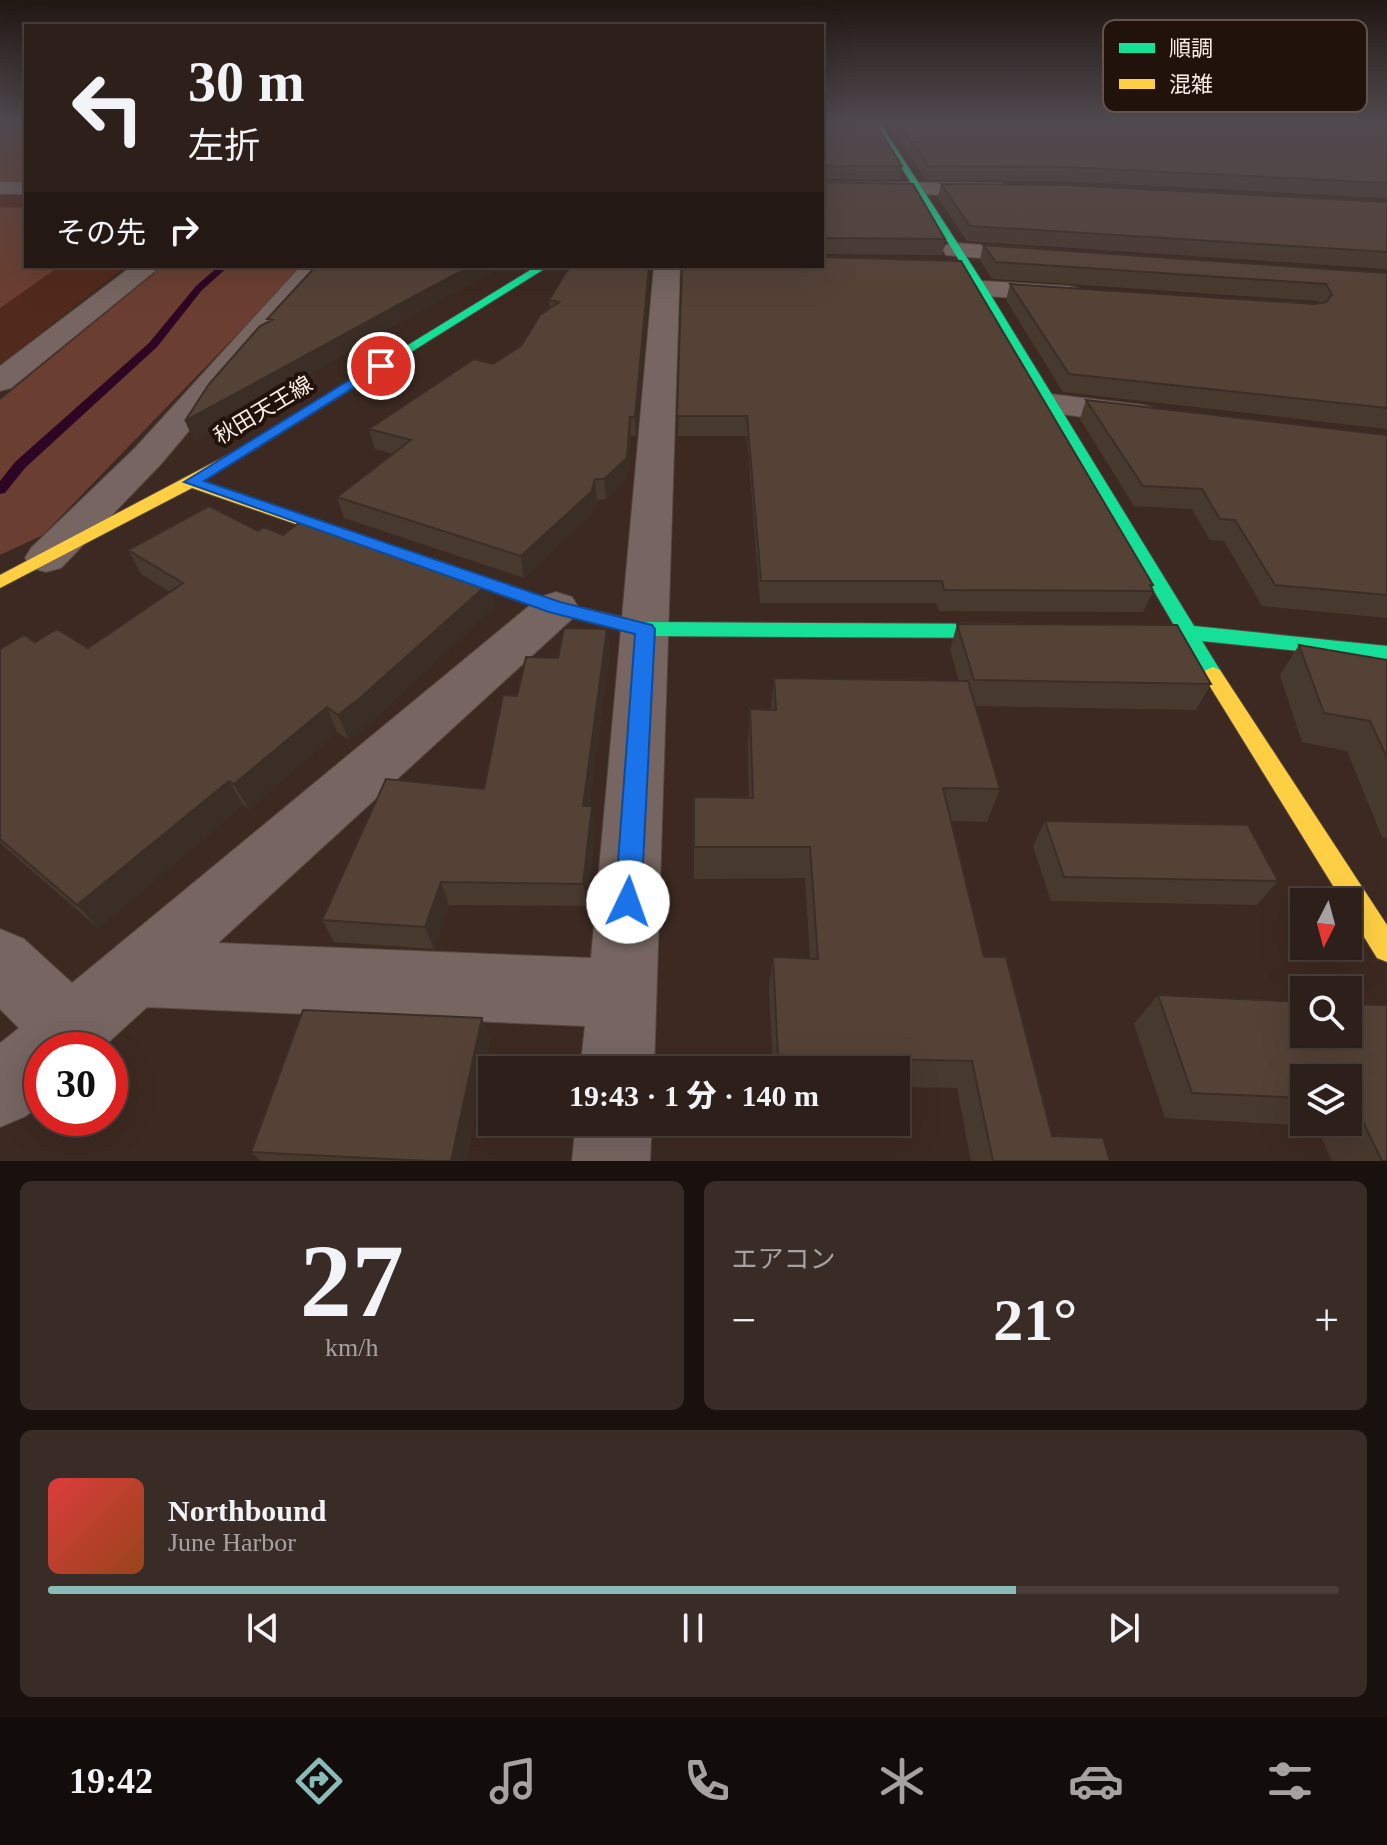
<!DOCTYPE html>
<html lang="ja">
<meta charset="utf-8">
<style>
:root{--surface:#2d1f1a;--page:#392c27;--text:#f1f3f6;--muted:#a7a2a2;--line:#483d39;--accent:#8bbbb9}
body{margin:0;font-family:"Times New Roman","Noto Sans JP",serif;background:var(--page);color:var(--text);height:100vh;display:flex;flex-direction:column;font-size:30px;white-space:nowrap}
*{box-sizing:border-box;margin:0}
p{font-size:26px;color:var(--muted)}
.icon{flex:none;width:44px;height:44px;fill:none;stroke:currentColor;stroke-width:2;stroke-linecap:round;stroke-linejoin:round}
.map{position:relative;height:1161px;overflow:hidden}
.panel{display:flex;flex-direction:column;gap:20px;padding:20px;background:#19110e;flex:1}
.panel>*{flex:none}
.hud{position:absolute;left:24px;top:24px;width:800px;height:244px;border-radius:0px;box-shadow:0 8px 32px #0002,0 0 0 2px var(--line);background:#2d1f1a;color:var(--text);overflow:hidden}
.needle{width:52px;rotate:186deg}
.buttons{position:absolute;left:1290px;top:888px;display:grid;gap:16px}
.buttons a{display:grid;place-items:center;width:72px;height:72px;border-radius:0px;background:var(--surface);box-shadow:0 8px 32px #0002,0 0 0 2px var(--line);font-size:40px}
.speed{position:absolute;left:24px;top:1032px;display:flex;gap:16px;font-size:40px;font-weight:700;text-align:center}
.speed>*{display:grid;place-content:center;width:104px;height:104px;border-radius:50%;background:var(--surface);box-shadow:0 8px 32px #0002,0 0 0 2px var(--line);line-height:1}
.speed .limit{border:12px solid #d22;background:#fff;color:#111}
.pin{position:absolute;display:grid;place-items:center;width:68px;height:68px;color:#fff;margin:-34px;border:4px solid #fff;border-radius:50%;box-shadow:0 2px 8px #0007}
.me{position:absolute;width:88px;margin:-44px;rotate:3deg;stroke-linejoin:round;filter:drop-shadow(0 0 6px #0008)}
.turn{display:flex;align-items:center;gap:28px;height:168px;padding:0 32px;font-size:36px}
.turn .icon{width:104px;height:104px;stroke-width:2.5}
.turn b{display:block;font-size:56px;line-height:68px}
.then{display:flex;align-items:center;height:76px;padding:0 32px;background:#0003;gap:16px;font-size:30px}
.big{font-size:60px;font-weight:800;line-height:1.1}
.panel .widget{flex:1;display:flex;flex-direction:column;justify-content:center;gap:12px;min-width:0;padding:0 28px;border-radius:12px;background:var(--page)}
.panel .dial{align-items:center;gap:0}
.dial b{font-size:104px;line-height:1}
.song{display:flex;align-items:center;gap:24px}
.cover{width:96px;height:96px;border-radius:12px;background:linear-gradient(135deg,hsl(0 70% 55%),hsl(20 70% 35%))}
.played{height:8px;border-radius:4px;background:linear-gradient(90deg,var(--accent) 75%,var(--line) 75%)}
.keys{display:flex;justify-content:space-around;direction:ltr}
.heat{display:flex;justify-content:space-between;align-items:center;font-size:44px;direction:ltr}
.panel .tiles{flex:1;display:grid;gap:20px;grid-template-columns:1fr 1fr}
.widget:last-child{grid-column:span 2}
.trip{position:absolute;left:478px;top:1056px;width:432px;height:80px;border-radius:0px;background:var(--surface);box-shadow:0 8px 32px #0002,0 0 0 2px var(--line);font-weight:800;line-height:80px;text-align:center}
.tabs{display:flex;height:128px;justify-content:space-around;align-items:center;background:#120c0a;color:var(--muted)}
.tabs .icon{width:56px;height:56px}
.tabs .selected{color:var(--accent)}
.tabs b{font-size:36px;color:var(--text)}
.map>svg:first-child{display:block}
</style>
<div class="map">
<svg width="1387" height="1161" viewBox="0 0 1387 1161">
<rect width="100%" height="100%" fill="#3c2922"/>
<!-- built -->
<path fill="#522a1c" d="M 0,193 L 26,193 L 26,266 L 126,266 L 0,365 Z"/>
<!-- green -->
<path fill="#6a3f31" d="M 15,120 L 26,120 L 26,183 L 0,183 L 0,126 Z
M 0,207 L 26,208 L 26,266 L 60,266 L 0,308 Z
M 163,266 L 303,266 L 43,535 L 0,555 L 0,400 Z"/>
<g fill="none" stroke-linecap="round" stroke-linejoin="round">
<!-- stream -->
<path fill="#2d0623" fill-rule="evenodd" d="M 219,266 L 229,266 L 202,290 L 157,347 L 25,468 L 5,493 L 0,494 L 0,481 L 15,462 L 149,343 L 196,286 Z"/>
<defs>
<path id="street" d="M 0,182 L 26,182 L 26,194 L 0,194 Z
M 822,182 L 1001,183 L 1011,189 L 1001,195 L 822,194 Z
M 955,243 L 1040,249 L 1049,251 L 1052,256 L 1049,261 L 1040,263 L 946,255 L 943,250 L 946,245 Z
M 132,266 L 161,266 L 11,388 L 0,391 L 0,366 Z
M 301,266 L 328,266 L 161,464 L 61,568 L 46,572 L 31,568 L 25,558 L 31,548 L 135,448 Z
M 654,266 L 680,266 L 654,1070 L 580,1070 L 585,1026 L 147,1007 L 100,1050 L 42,1050 L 42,1103 L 26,1116 L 0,1127 L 0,1043 L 19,1028 L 0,1009 L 0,929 L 24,939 L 72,983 L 540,597 L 556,592 L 572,597 L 579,608 L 572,619 L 218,943 L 591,958 Z
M 982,281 L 1068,286 L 1078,288 L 1081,294 L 1078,300 L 1068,302 L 973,295 L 969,289 L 973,283 Z
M 1050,394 L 1143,405 L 1155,408 L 1160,415 L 1155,422 L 1143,425 L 1038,411 L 1033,404 L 1038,397 Z
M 576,1122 L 652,1122 L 650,1161 L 572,1161 Z"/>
<path id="fast" d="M 872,120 L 878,120 L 987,289 L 1194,626 L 1387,646 L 1387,660 L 1202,641 L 1223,675 L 1220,680 L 1206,680 L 1181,639 L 1115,637 L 1112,632 L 1115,627 L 1122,625 L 1174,625 L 977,289 Z
M 537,266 L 549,266 L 244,456 L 239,457 L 232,453 Z
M 436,560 L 560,603 L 645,622 L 1013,624 L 1020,626 L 1023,631 L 1020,636 L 1013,638 L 645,636 L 549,612 L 430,570 L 427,566 Z"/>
<path id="slow" d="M 239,449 L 244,450 L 244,456 L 203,481 L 365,536 L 368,540 L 365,544 L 353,544 L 192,488 L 0,588 L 0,575 Z
M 1213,667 L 1220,670 L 1387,925 L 1387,962 L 1377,958 L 1348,911 L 1348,902 L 1343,902 L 1206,680 L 1203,675 L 1206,670 Z"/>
</defs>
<!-- street casing -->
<use href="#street" stroke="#564641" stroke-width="2"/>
<!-- fast casing -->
<use href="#fast" stroke="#564641" stroke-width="2"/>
<!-- slow casing -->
<use href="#slow" stroke="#564641" stroke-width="2"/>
<!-- street -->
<use href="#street" fill="#766560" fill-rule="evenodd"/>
<!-- fast -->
<use href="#fast" fill="#16e098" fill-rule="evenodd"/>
<!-- slow -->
<use href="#slow" fill="#ffcf43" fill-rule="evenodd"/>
</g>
<!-- wall -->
<path fill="#48392f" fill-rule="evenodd" d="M 822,120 L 902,166 L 900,180 L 822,179 Z
M 885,120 L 1387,120 L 1387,198 L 1061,181 L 926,180 Z
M 822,182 L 945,239 L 942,255 L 822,254 Z
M 941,184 L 1387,202 L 1387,269 L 967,241 L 938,198 Z
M 983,245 L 1387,273 L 1387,429 L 1063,392 L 1006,300 L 1010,284 L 1319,303 L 1318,301 L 992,279 L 980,260 Z
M 573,266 L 651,266 L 636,436 L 631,436 L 628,478 L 606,499 L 597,500 L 593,512 L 524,578 L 344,518 L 337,497 L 393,454 L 375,449 L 369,429 L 493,364 L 521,346 L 550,308 L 549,300 Z
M 682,266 L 1153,585 L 1152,589 L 1153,591 L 1143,612 L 939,611 L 936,603 L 760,603 L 747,436 L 678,436 Z
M 1086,400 L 1387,435 L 1387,618 L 1262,606 L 1224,541 L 1210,540 L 1192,509 L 1134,506 L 1080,419 Z
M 258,531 L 283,535 L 495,606 L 370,723 L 349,740 L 337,732 L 249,809 L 243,805 L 98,928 L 0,843 L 0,649 L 88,648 L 170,592 L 141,574 L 128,550 Z
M 957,624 L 1211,684 L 1196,710 L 975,706 L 1000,789 L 987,822 L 951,821 L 984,957 L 1052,1136 L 1110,1161 L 971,1161 L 957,1088 L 896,1087 L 896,1070 L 773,1070 L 769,987 L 773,957 L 810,958 L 805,878 L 694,879 L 694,797 L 749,798 L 748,742 L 750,709 L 771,710 L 774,678 L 959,681 L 950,650 Z
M 607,629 L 610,652 L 589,806 L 595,829 L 587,906 L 449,905 L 434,949 L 334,942 L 322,920 L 484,789 L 558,658 Z
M 1299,645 L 1387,660 L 1387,838 L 1382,837 L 1347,751 L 1302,742 L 1280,675 Z
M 1045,821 L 1278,881 L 1257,905 L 1051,901 L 1033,846 Z
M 1158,995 L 1387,1005 L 1387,1161 L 1332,1161 L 1316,1126 L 1165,1118 L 1134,1024 ZM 1304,1078 L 1348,1078 L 1348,1122 L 1304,1122 Z
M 482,1018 L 490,1040 L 466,1161 L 261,1161 L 251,1152 Z"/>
<!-- shaded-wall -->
<path fill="#3b2e26" d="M 471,266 L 504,266 L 412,316 L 194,441 L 185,421 L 409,299 Z
M 649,266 L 651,266 L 636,436 L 635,417 Z
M 630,417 L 631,436 L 628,478 L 606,499 L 604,479 Z
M 595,479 L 597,500 L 593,512 L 524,578 L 521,556 Z
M 490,582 L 495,606 L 370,723 L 349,740 L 338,715 Z
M 607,629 L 610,652 L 586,829 L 583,806 Z
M 327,707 L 337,732 L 249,809 L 234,784 Z
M 229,781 L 243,805 L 98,928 L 77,905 Z
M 592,806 L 595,829 L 587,906 L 583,884 Z
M 441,882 L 449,905 L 434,949 L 425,927 Z
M 482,1018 L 490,1040 L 466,1161 L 451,1161 Z"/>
<!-- building -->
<path fill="#544237" stroke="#3b2e26" stroke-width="2" d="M 822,120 L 873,120 L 902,166 L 823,166 L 822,167 Z
M 895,120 L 1387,120 L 1387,183 L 1065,167 L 929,166 Z
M 822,182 L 913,184 L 945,239 L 824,238 L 822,243 Z
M 941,184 L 1065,185 L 1387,202 L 1387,252 L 970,226 Z
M 983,245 L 1387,273 L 1387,408 L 1069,374 L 1010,284 L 1315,304 L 1326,302 L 1332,295 L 1326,284 L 996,262 Z
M 822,257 L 961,261 L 1153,585 L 1150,585 L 1153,591 L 944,590 L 942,581 L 761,581 L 747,416 L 677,416 L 682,266 L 822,266 Z
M 316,266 L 471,266 L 409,299 L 185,421 L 209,384 L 260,326 L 272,320 L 267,319 Z
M 574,266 L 649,266 L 635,417 L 630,417 L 627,458 L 604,479 L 595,479 L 591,492 L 521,556 L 337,497 L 411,440 L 369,429 L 474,359 L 493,364 L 521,346 L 540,315 L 559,302 L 549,300 L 566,272 Z
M 1086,400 L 1387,435 L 1387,595 L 1275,585 L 1235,520 L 1220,519 L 1202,489 L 1143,486 Z
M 209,506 L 258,531 L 264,527 L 283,535 L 305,518 L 490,582 L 360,698 L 338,715 L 327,707 L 234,784 L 229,781 L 77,905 L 0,839 L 0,649 L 24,635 L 35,642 L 57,629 L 88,648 L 183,583 L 128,550 Z
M 957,624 L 1177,625 L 1211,684 L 974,680 Z
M 564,628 L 607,629 L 583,806 L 592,806 L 583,884 L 441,882 L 425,927 L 322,920 L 386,779 L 484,789 L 503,695 L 517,696 L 526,657 L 558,658 Z
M 1299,645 L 1387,660 L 1387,758 L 1370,721 L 1324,713 Z
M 774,678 L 968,681 L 1000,789 L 943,788 L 984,957 L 1006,957 L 1052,1136 L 1103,1138 L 1110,1161 L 993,1161 L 972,1061 L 778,1057 L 773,957 L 818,959 L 810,847 L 694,847 L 694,797 L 753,798 L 750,709 L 776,710 Z
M 1045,821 L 1248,825 L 1278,881 L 1064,877 Z
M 1158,995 L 1304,1002 L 1304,1034 L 1348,1034 L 1348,1004 L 1387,1005 L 1387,1161 L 1382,1161 L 1353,1101 L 1348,1100 L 1348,1078 L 1304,1078 L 1304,1098 L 1192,1093 Z
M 303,1010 L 482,1018 L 451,1161 L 429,1161 L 251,1152 Z"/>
<!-- sky -->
<linearGradient id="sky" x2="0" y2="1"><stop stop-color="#211713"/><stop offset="0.43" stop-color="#50494f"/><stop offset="1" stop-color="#50494f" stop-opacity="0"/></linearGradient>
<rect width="1387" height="282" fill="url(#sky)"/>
<!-- route -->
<path fill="#1a73e8" stroke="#114b97" stroke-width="2" d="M 377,363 L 388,366 L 204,481 L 560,602 L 652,625 L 655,629 L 641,902 L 637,911 L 628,914 L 619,911 L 615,902 L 635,634 L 549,612 L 184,482 Z"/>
<g text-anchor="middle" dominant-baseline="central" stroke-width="8" stroke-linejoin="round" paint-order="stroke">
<!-- far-street labels -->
<g font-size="22" fill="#fcece7" stroke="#22120c">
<text transform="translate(263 410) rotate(-31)">秋田天王線</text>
</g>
</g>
<!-- legend -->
<rect x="1103" y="20" width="264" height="92" rx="12" fill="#22120c" stroke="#63534e" stroke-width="2"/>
<rect x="1119" y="43" width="36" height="10" fill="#16e098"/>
<rect x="1119" y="79" width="36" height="10" fill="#ffcf43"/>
<g font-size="22" fill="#fcece7">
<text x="1169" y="56">順調</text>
<text x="1169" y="92">混雑</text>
</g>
</svg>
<div class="buttons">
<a><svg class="needle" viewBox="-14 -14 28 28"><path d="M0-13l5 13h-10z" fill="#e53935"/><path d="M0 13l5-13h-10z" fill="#a7a2a2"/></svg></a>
<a><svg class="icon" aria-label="search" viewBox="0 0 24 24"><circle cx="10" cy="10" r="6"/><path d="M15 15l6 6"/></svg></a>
<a><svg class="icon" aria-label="layers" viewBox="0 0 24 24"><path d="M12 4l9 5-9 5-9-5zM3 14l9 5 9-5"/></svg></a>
</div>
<div class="speed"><div class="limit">30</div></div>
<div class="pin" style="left:381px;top:366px;background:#d93025"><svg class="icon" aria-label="arrive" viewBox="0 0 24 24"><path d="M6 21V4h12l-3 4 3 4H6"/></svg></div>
<svg class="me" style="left:628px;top:902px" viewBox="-20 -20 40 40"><circle r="19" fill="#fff"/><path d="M0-13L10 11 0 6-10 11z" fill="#1a73e8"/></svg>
<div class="trip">19:43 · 1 分 · 140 m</div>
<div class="hud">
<div class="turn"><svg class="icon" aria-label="left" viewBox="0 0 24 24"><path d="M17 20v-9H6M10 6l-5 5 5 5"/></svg><div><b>30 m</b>左折</div></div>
<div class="then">その先<svg class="icon" aria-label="right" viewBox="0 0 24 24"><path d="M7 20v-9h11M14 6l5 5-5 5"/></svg></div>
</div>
</div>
<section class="panel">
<div class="tiles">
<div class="widget dial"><b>27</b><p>km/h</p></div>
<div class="widget"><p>エアコン</p>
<div class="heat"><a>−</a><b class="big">21°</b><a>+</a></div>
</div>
<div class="widget">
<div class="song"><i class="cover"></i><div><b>Northbound</b><p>June Harbor</p></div></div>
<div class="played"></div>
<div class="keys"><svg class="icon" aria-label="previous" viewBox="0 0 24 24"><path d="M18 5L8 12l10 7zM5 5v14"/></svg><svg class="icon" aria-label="pause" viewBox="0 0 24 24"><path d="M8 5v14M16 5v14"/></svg><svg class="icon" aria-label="next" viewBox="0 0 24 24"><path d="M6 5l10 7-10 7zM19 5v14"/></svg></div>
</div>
</div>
</section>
<nav class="tabs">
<b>19:42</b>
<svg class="icon selected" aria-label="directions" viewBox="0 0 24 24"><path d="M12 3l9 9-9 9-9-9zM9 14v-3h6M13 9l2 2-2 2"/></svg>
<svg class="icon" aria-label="music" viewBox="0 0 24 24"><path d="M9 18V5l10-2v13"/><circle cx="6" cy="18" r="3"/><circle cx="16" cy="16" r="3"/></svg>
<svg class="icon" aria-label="phone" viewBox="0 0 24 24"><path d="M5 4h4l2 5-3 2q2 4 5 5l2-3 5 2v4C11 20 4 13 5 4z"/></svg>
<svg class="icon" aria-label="climate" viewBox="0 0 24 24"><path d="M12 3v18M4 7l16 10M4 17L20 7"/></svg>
<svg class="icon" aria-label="car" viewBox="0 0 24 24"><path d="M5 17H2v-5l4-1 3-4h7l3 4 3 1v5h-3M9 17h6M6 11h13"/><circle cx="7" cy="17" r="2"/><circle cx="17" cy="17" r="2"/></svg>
<svg class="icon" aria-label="filters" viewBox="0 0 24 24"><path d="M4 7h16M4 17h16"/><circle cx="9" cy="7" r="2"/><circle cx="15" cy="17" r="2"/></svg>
</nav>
